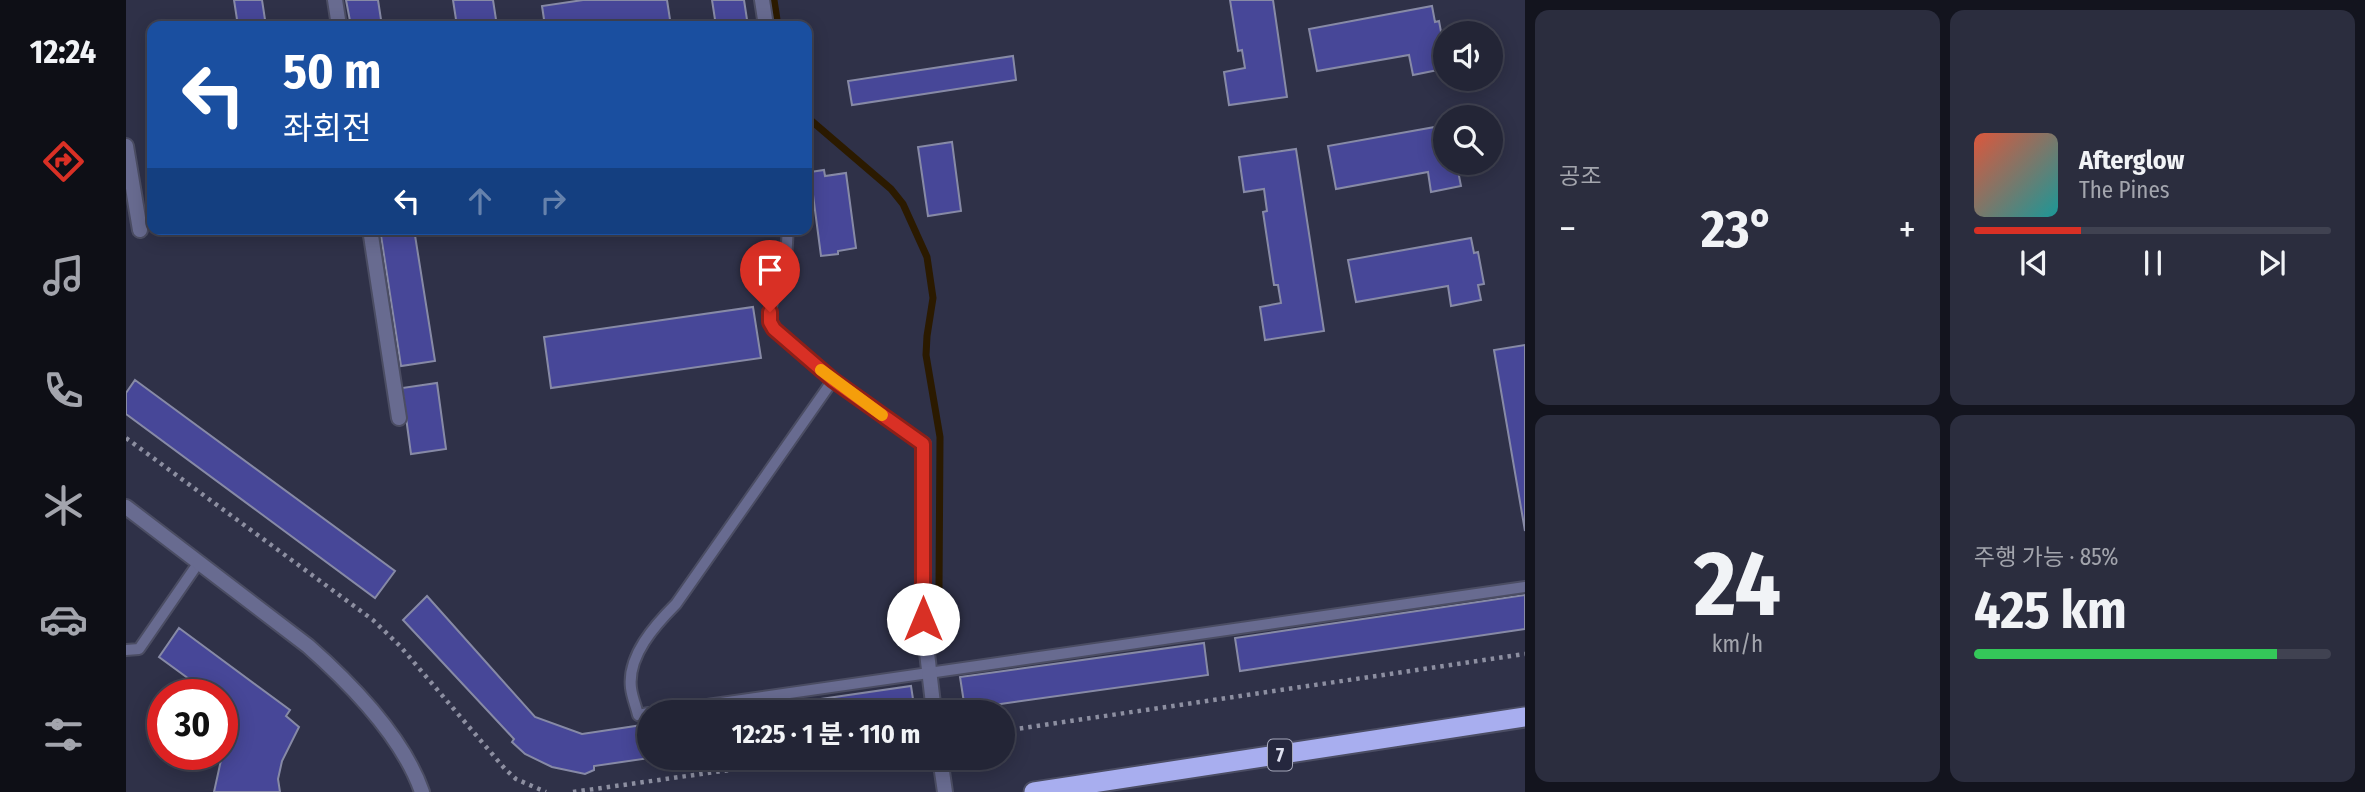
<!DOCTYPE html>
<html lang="ko">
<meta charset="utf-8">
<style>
:root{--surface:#232536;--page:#2b2d3e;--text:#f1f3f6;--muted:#a3a5ad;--line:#404251;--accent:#d93025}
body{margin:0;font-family:"Fira Sans Condensed","Noto Sans KR",sans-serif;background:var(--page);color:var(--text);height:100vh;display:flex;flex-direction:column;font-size:26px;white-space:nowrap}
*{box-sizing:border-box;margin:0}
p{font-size:23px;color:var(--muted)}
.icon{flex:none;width:38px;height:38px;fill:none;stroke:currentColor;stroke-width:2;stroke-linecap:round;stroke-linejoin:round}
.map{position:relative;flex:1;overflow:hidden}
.side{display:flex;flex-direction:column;gap:10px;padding:10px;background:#13141e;width:840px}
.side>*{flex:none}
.guide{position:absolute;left:21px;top:21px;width:665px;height:214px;border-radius:14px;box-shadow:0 4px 18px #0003,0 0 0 2px var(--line);background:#1a4fa0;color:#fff;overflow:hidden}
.buttons{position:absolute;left:1307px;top:21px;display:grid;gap:14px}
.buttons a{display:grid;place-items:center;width:70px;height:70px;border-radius:50%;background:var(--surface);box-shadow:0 4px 18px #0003,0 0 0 2px var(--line);font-size:35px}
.speed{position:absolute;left:21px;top:679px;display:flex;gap:14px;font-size:35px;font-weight:700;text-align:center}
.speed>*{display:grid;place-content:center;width:91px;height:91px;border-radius:50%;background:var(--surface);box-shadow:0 4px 18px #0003,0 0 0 2px var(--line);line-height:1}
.speed .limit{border:10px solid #d22;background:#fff;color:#111}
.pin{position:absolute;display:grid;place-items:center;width:60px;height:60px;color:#fff;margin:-72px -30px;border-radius:50% 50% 50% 0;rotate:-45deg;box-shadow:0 0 7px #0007}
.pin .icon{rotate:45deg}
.me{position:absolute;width:77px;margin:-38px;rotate:0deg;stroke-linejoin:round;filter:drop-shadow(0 0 5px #0008)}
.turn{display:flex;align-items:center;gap:24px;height:147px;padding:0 21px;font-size:32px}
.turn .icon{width:91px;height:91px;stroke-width:2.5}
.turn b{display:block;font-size:49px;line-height:60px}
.lanes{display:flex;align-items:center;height:66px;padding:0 21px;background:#0003;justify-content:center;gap:35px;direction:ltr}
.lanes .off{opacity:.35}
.big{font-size:52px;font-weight:700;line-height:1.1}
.side .widget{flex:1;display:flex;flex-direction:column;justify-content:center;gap:10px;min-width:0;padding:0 24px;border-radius:14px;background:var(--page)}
.side .dial{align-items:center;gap:0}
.dial b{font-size:91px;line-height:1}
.song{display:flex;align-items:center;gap:21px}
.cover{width:84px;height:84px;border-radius:10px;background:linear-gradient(135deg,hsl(10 70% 55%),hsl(180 70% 35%))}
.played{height:7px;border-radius:4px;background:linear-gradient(90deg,var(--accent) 30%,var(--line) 30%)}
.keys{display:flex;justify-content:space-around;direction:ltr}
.heat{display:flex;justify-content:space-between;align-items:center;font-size:38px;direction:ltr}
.charge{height:10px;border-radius:5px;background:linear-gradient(90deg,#34c759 85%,var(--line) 0)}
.side .tiles{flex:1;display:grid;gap:10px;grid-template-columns:repeat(2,1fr)}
.trip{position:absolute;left:511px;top:700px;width:378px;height:70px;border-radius:35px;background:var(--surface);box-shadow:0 4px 18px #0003,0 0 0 2px var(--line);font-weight:700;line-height:70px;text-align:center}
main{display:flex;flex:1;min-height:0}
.tabs{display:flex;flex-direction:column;width:126px;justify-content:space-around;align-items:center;background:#0e0f16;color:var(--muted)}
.tabs .icon{width:49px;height:49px}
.tabs .active{color:var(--accent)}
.tabs b{font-size:32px;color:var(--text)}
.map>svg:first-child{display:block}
</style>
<main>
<nav class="tabs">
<b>12:24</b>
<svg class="icon active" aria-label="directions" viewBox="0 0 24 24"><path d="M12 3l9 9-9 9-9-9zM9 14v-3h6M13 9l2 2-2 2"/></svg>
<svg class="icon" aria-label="music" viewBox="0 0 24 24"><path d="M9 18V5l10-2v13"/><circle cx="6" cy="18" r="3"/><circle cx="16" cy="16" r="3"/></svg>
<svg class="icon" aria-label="phone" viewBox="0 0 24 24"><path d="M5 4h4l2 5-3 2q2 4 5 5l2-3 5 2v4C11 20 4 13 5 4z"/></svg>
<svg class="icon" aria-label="climate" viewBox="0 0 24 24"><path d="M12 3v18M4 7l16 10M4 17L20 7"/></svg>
<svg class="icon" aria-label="car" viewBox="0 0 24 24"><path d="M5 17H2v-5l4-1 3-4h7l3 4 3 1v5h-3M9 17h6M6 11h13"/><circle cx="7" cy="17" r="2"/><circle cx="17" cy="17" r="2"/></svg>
<svg class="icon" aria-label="filters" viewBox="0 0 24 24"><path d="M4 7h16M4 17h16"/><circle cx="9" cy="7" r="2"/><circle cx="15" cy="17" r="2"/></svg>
</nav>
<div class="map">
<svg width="1399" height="792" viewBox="0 0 1399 792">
<rect width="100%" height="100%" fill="#2f3148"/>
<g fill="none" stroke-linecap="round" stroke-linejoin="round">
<!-- stream -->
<path stroke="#2b1a00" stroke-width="7" d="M 648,0 L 652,26
M 681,117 L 765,189 L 777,204 L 801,257 L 807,298 L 801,336 L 800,355 L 814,437 L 813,589"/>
</g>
<!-- building -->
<path fill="#474798" stroke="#878aa6" stroke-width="2" d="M 108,0 L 136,0 L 140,26 L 112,26 Z
M 220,0 L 252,0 L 256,26 L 225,26 Z
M 327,0 L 367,0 L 371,26 L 331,26 Z
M 457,0 L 541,0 L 545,26 L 419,26 L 416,6 Z
M 586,0 L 618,0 L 622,26 L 590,26 Z
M 1104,0 L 1147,0 L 1161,97 L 1103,105 L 1098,72 L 1119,68 L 1116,50 L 1112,51 Z
M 1306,6 L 1309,22 L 1313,21 L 1319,53 L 1314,53 L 1317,69 L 1287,75 L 1283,55 L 1191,71 L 1183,29 Z
M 887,56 L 890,80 L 726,105 L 722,81 Z
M 1320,125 L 1320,163 L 1336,163 L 1338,170 L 1332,171 L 1335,186 L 1305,192 L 1302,172 L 1210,189 L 1202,146 Z
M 826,142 L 835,211 L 802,216 L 792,147 Z
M 1170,149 L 1198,331 L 1139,340 L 1134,307 L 1155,303 L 1152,285 L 1148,285 L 1137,212 L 1141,211 L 1138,189 L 1118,192 L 1113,157 Z
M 698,170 L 699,176 L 720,173 L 730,248 L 712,251 L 712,254 L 695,256 L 684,172 Z
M 254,229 L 288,229 L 309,361 L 275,366 Z
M 1345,238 L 1348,253 L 1352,252 L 1358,284 L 1352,285 L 1355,300 L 1325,306 L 1322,286 L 1230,302 L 1222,260 Z
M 627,307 L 635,358 L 425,388 L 418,337 Z
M 1399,345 L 1399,531 L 1368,350 Z
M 9,380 L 269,571 L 249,598 L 0,414 L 0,393 Z
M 311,383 L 320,449 L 285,454 L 276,388 Z
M 1399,595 L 1399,629 L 1114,671 L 1109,638 Z
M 301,596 L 409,717 L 456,734 L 523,724 L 524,758 L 468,766 L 468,770 L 459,774 L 426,767 L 399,754 L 386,742 L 388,739 L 277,620 Z
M 53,628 L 164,710 L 160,716 L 173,727 L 156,761 L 152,779 L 154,792 L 88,792 L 106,710 L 96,703 L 96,695 L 85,695 L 33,657 Z
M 1078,643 L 1082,675 L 839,709 L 834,677 Z
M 785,686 L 789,712 L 605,712 Z"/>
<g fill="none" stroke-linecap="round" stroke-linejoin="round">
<defs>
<path id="service" d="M 662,229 C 661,239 661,248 660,258 C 657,279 636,309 648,329 L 707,380 L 797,444
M 0,650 L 13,649 L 73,562
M 532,712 L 1399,587
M 523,713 L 512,715 C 510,706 506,697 505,688 C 501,656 529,625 550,604 L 707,380"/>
<path id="minor" d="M 209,0 L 213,26
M 636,0 L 640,26
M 0,146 L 14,230
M 244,229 L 273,418
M 797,444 L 797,619 L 808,712
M 814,758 L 819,792"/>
<path id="tertiary" d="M 0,507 L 182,646 C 225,684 277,737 296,792"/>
<path id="trunk" d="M 908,792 L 1399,717"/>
</defs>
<!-- service casing -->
<use href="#service" stroke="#4b4d63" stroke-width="14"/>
<!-- minor casing -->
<use href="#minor" stroke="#4b4d63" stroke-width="18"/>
<!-- tertiary casing -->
<use href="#tertiary" stroke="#4b4d63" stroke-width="18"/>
<!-- trunk casing -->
<use href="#trunk" stroke="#4b4d63" stroke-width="23"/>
<!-- path -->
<path stroke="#8d8fa1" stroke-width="4.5" stroke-dasharray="3.5 5" stroke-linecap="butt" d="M 0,438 L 247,620 L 274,646 L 379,769 L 390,779 L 420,792
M 877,731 L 1399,654
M 447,792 L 689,758"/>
<!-- service -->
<use href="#service" stroke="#686b90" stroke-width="10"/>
<!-- minor -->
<use href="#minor" stroke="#686b90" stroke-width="14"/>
<!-- tertiary -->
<use href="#tertiary" stroke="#686b90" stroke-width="14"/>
<!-- trunk -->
<use href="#trunk" stroke="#a8aeef" stroke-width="19"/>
</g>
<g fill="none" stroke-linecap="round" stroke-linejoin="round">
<defs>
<path id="route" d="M 644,312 L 644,322 L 648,329 L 707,380 L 797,444 L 797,619"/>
</defs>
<!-- route casing -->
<use href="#route" stroke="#8d1f18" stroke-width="18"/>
<!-- route -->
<use href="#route" stroke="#d93025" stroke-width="12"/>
<!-- slow -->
<path stroke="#f59e0b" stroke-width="12" d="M 695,370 L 756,415"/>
</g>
<g text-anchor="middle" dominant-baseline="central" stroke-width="7" stroke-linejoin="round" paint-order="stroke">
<!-- shield labels -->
<rect fill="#25273e" stroke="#a6a8ba" stroke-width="2" x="1142" y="739.5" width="24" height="31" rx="5"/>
<g font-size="19" font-weight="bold" fill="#dee0ef">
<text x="1154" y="755">7</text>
</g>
</g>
</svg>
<div class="buttons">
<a><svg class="icon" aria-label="sound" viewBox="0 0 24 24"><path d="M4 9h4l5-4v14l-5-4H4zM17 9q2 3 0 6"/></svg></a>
<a><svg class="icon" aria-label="search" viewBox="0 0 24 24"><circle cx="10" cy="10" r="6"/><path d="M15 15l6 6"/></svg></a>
</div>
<div class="speed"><div class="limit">30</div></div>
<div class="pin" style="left:644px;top:312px;background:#d93025"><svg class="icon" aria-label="arrive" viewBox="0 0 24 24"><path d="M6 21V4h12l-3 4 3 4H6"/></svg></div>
<svg class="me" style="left:797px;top:619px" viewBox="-20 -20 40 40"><circle r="19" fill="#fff"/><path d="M0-13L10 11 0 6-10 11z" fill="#d93025"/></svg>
<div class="trip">12:25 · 1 분 · 110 m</div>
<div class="guide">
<div class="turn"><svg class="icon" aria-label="left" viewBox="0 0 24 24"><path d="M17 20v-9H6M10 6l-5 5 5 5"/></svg><div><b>50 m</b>좌회전</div></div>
<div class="lanes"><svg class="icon" aria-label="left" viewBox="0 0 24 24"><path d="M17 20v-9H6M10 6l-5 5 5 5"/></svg><svg class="icon off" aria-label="ahead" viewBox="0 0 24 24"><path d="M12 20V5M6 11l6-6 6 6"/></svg><svg class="icon off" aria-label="right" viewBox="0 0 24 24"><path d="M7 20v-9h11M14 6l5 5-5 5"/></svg></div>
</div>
</div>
<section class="side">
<div class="tiles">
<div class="widget"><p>공조</p>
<div class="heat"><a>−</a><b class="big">23°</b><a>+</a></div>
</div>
<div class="widget">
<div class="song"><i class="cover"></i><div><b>Afterglow</b><p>The Pines</p></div></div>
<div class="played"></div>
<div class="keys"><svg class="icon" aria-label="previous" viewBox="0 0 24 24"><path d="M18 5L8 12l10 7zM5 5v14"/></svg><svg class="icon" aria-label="pause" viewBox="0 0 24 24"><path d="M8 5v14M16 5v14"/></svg><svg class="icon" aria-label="next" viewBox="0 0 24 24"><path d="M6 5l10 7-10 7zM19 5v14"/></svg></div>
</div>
<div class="widget dial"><b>24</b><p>km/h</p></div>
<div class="widget"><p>주행 가능 · 85%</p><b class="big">425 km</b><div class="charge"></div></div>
</div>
</section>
</main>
